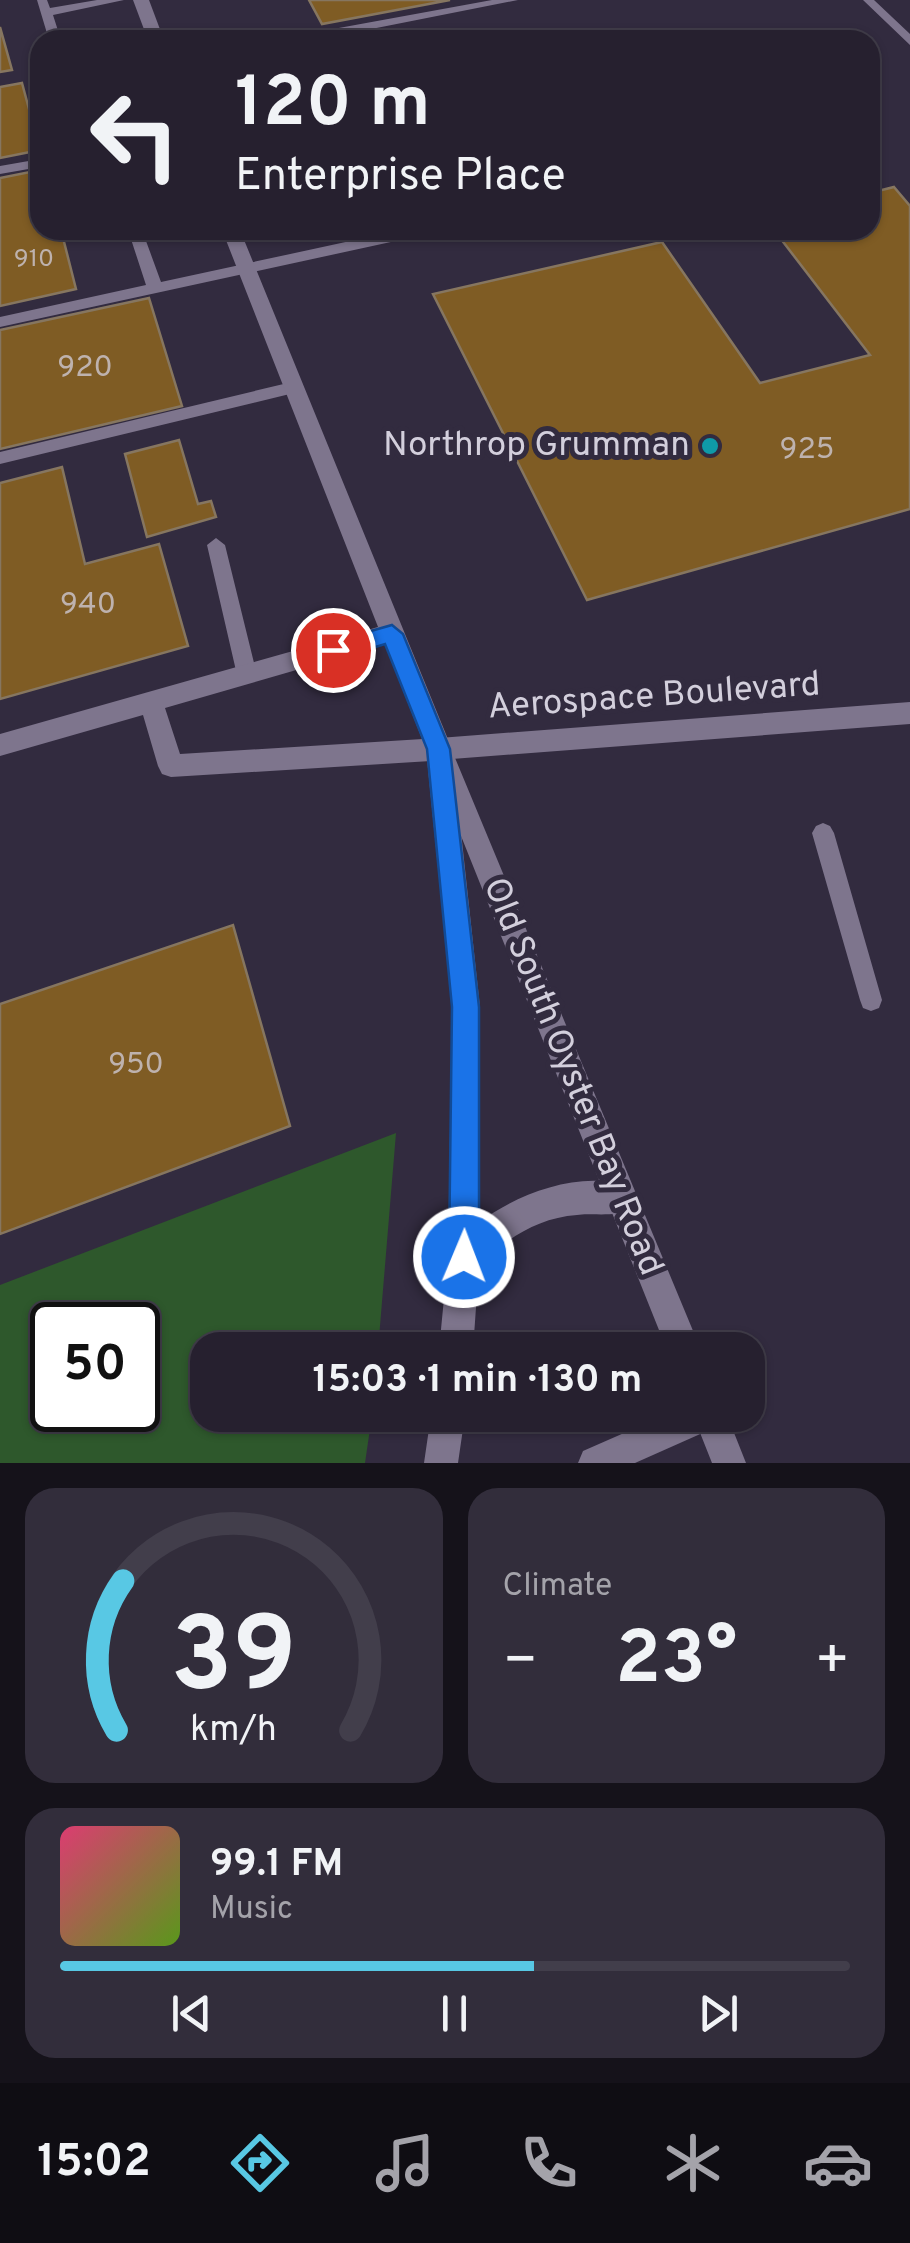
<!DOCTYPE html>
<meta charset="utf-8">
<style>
:root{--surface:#26202f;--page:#322d3b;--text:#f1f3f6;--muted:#a4a3aa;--line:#423e4b;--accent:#58c8e4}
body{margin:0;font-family:Overpass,sans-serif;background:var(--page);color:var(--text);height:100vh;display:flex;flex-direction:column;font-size:38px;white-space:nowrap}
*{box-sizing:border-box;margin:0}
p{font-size:32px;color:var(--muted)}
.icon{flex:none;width:55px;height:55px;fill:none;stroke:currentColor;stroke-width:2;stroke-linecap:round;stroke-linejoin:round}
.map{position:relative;height:1463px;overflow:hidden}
.details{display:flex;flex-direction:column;gap:25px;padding:25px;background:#15121a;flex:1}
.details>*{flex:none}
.guide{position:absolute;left:30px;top:30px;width:850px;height:210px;border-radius:30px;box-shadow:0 2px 8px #0004,0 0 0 2px var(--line);background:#26202f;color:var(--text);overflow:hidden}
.speed{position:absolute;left:30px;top:1302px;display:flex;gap:20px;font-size:50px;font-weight:700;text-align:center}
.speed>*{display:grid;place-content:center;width:130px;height:130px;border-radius:50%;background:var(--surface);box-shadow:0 2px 8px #0004,0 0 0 2px var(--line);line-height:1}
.speed .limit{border:5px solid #111;border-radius:15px;background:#fff;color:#111}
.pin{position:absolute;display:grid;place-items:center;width:85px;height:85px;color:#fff;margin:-42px;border:5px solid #fff;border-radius:50%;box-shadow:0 2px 10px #0007}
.me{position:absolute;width:110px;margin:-55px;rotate:1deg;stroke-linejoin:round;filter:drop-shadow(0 0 8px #0008)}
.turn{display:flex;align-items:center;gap:35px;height:210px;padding:0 40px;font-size:45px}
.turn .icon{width:130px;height:130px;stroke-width:2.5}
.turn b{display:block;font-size:70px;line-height:85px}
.big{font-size:75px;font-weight:700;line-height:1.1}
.details .widget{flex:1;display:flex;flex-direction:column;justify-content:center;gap:15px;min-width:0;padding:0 35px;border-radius:30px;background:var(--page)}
.details .dial{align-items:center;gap:0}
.dial svg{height:260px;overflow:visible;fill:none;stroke:var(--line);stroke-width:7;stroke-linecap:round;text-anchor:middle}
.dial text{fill:var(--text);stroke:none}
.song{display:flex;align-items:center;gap:30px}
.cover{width:120px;height:120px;border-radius:15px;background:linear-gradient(135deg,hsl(340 70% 55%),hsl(90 70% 35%))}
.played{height:10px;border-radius:5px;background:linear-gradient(90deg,var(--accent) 60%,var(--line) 60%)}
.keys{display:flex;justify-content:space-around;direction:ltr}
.heat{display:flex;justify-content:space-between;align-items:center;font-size:55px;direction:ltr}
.details .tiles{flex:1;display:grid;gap:25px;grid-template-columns:1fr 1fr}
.widget:last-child{grid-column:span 2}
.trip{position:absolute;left:190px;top:1332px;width:575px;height:100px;border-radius:30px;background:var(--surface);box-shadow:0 2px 8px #0004,0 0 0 2px var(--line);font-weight:700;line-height:100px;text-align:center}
.tabs{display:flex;height:160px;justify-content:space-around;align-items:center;background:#0f0d13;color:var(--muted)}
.tabs .icon{width:70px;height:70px}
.tabs .selected{color:var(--accent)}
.tabs b{font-size:45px;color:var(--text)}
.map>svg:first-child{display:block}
</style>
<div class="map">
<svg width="910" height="1463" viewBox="0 0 910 1463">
<rect width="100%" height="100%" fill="#322b3f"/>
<!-- green -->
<path fill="#2e582c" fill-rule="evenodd" d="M 396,1133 L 378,1350 L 208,1350 L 208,1415 L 372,1415 L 365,1463 L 0,1463 L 0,1285 ZM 52,1325 L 138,1325 L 138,1410 L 52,1410 Z"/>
<!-- building -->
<path fill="#7f5c24" stroke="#867660" stroke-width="2.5" d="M 309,0 L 450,0 L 322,24 Z
M 0,27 L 12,70 L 0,72 Z
M 22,83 L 40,150 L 0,158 L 0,87 Z
M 40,170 L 40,230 L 61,230 L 76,289 L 0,306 L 0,178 Z
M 894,187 L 910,206 L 910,509 L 587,600 L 433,294 L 662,242 L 760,383 L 870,355 L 774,230 L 870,230 L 870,193 Z
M 149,298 L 182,406 L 0,449 L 0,330 Z
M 179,440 L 198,504 L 211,501 L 216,517 L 147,537 L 125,454 Z
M 62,467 L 85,564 L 159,544 L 188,646 L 0,699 L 0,483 Z
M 233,925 L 290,1126 L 0,1234 L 0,1004 Z"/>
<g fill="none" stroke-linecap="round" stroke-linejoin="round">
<!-- service -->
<path fill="#7e758d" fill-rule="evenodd" d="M 37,0 L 47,0 L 50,8 L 97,0 L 124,0 L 53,15 L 61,40 L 49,40 Z
M 492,0 L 518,0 L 316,40 L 289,40 L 295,36 Z
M 863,0 L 874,0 L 910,34 L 910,45 Z
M 40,159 L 40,167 L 0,174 L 0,166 Z
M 128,230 L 142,230 L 161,282 L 401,230 L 430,230 L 423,235 L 0,327 L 0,317 L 146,285 Z
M 292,382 L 300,388 L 298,392 L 0,464 L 0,452 Z
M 216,538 L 225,545 L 257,675 L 254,681 L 240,681 L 237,675 L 207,545 Z
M 823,823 L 830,826 L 834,833 L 882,1000 L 879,1008 L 871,1011 L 863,1008 L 860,1000 L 812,833 L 816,826 Z"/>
<!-- minor -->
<path fill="#7e758d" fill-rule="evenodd" d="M 392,623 L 400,626 L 404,633 L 400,640 L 165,708 L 180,754 L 439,738 L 448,741 L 701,1350 L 667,1350 L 431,761 L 171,777 L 162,774 L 158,766 L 143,715 L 0,756 L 0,734 Z
M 693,1415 L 727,1415 L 746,1463 L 712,1463 Z"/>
<!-- tertiary -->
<path fill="#7e758d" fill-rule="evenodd" d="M 910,702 L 910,724 L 439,760 L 430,757 L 426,749 L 430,741 L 439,738 Z"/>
<!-- secondary -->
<path fill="#7e758d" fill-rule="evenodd" d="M 133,0 L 149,0 L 164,40 L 148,40 Z
M 222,230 L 240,230 L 452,749 L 480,1007 L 480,1222 C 518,1193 585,1168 632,1188 L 637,1199 L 632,1210 C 615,1217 595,1213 577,1215 C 537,1218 508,1238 479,1265 L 473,1350 L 439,1350 L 448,1257 L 452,1007 L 426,749 Z
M 431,1415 L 465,1415 L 458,1463 L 424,1463 Z
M 665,1415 L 721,1415 L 716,1427 L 635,1463 L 578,1463 L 583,1451 Z"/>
</g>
<!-- route -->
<path fill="#1a73e8" stroke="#114b97" stroke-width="2.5" d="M 392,625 L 403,634 L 450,749 L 479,1007 L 479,1257 L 474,1267 L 464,1272 L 454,1267 L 449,1257 L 452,1007 L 427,749 L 385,644 L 333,660 L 322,650 L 325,644 Z"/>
<!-- markers -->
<circle fill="#0f9aa8" stroke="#322b3f" stroke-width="4" cx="710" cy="446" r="10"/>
<g text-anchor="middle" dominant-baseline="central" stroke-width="10" stroke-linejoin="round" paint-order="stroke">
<!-- far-number labels -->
<g font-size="25" fill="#beb2ae">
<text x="34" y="260">910</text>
</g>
<!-- number labels -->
<g font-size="30" fill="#beb2ae">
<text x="85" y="368">920</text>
<text x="807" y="450">925</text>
<text x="88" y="605">940</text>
<text x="136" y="1065">950</text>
</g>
<!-- poi labels -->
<g font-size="35" fill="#d3cfdc" stroke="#322b3f" text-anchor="end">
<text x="690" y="446">Northrop Grumman</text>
</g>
<!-- street labels -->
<g font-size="35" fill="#d3cfdc" stroke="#322b3f">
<text transform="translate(654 697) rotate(-4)">Aerospace Boulevard</text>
<text transform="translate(572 1077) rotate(68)">Old South Oyster Bay Road</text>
</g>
</g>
</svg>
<div class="speed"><div class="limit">50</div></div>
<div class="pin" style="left:333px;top:650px;background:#d93025"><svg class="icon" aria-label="arrive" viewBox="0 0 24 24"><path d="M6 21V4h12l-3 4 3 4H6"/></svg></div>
<svg class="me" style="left:464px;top:1257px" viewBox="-20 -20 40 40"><circle r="17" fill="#1a73e8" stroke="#fff" stroke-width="3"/><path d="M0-11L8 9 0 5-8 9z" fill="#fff"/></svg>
<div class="trip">15:03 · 1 min · 130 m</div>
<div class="guide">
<div class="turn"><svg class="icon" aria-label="left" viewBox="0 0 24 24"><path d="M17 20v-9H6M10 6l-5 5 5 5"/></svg><div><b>120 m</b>Enterprise Place</div></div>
</div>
</div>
<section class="details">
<div class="tiles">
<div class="widget dial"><svg viewBox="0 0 100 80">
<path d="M14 69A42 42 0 1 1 86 69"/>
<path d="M14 69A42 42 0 0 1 16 23" stroke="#58c8e4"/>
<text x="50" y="56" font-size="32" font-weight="700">39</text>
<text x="50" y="72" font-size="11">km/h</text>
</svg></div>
<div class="widget"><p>Climate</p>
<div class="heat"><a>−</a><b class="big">23°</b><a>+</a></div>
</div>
<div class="widget">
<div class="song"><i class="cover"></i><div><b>99.1 FM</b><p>Music</p></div></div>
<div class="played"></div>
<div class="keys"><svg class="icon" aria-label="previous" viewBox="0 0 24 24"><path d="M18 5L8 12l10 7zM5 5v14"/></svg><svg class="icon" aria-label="pause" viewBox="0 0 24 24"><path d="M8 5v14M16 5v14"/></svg><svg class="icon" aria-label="next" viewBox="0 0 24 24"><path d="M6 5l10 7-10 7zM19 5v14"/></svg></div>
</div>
</div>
</section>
<nav class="tabs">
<b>15:02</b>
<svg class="icon selected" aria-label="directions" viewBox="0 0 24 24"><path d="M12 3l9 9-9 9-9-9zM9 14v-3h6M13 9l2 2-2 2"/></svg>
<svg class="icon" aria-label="music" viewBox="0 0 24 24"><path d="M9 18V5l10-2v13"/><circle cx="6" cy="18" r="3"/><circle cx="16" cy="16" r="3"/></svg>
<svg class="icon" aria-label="phone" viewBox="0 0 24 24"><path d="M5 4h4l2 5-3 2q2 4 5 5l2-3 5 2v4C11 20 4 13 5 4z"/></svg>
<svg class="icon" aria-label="climate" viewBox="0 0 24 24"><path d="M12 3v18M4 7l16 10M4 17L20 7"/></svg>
<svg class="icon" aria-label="car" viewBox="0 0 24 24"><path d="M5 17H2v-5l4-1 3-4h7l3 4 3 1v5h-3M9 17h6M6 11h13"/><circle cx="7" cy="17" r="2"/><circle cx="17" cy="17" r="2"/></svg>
</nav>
